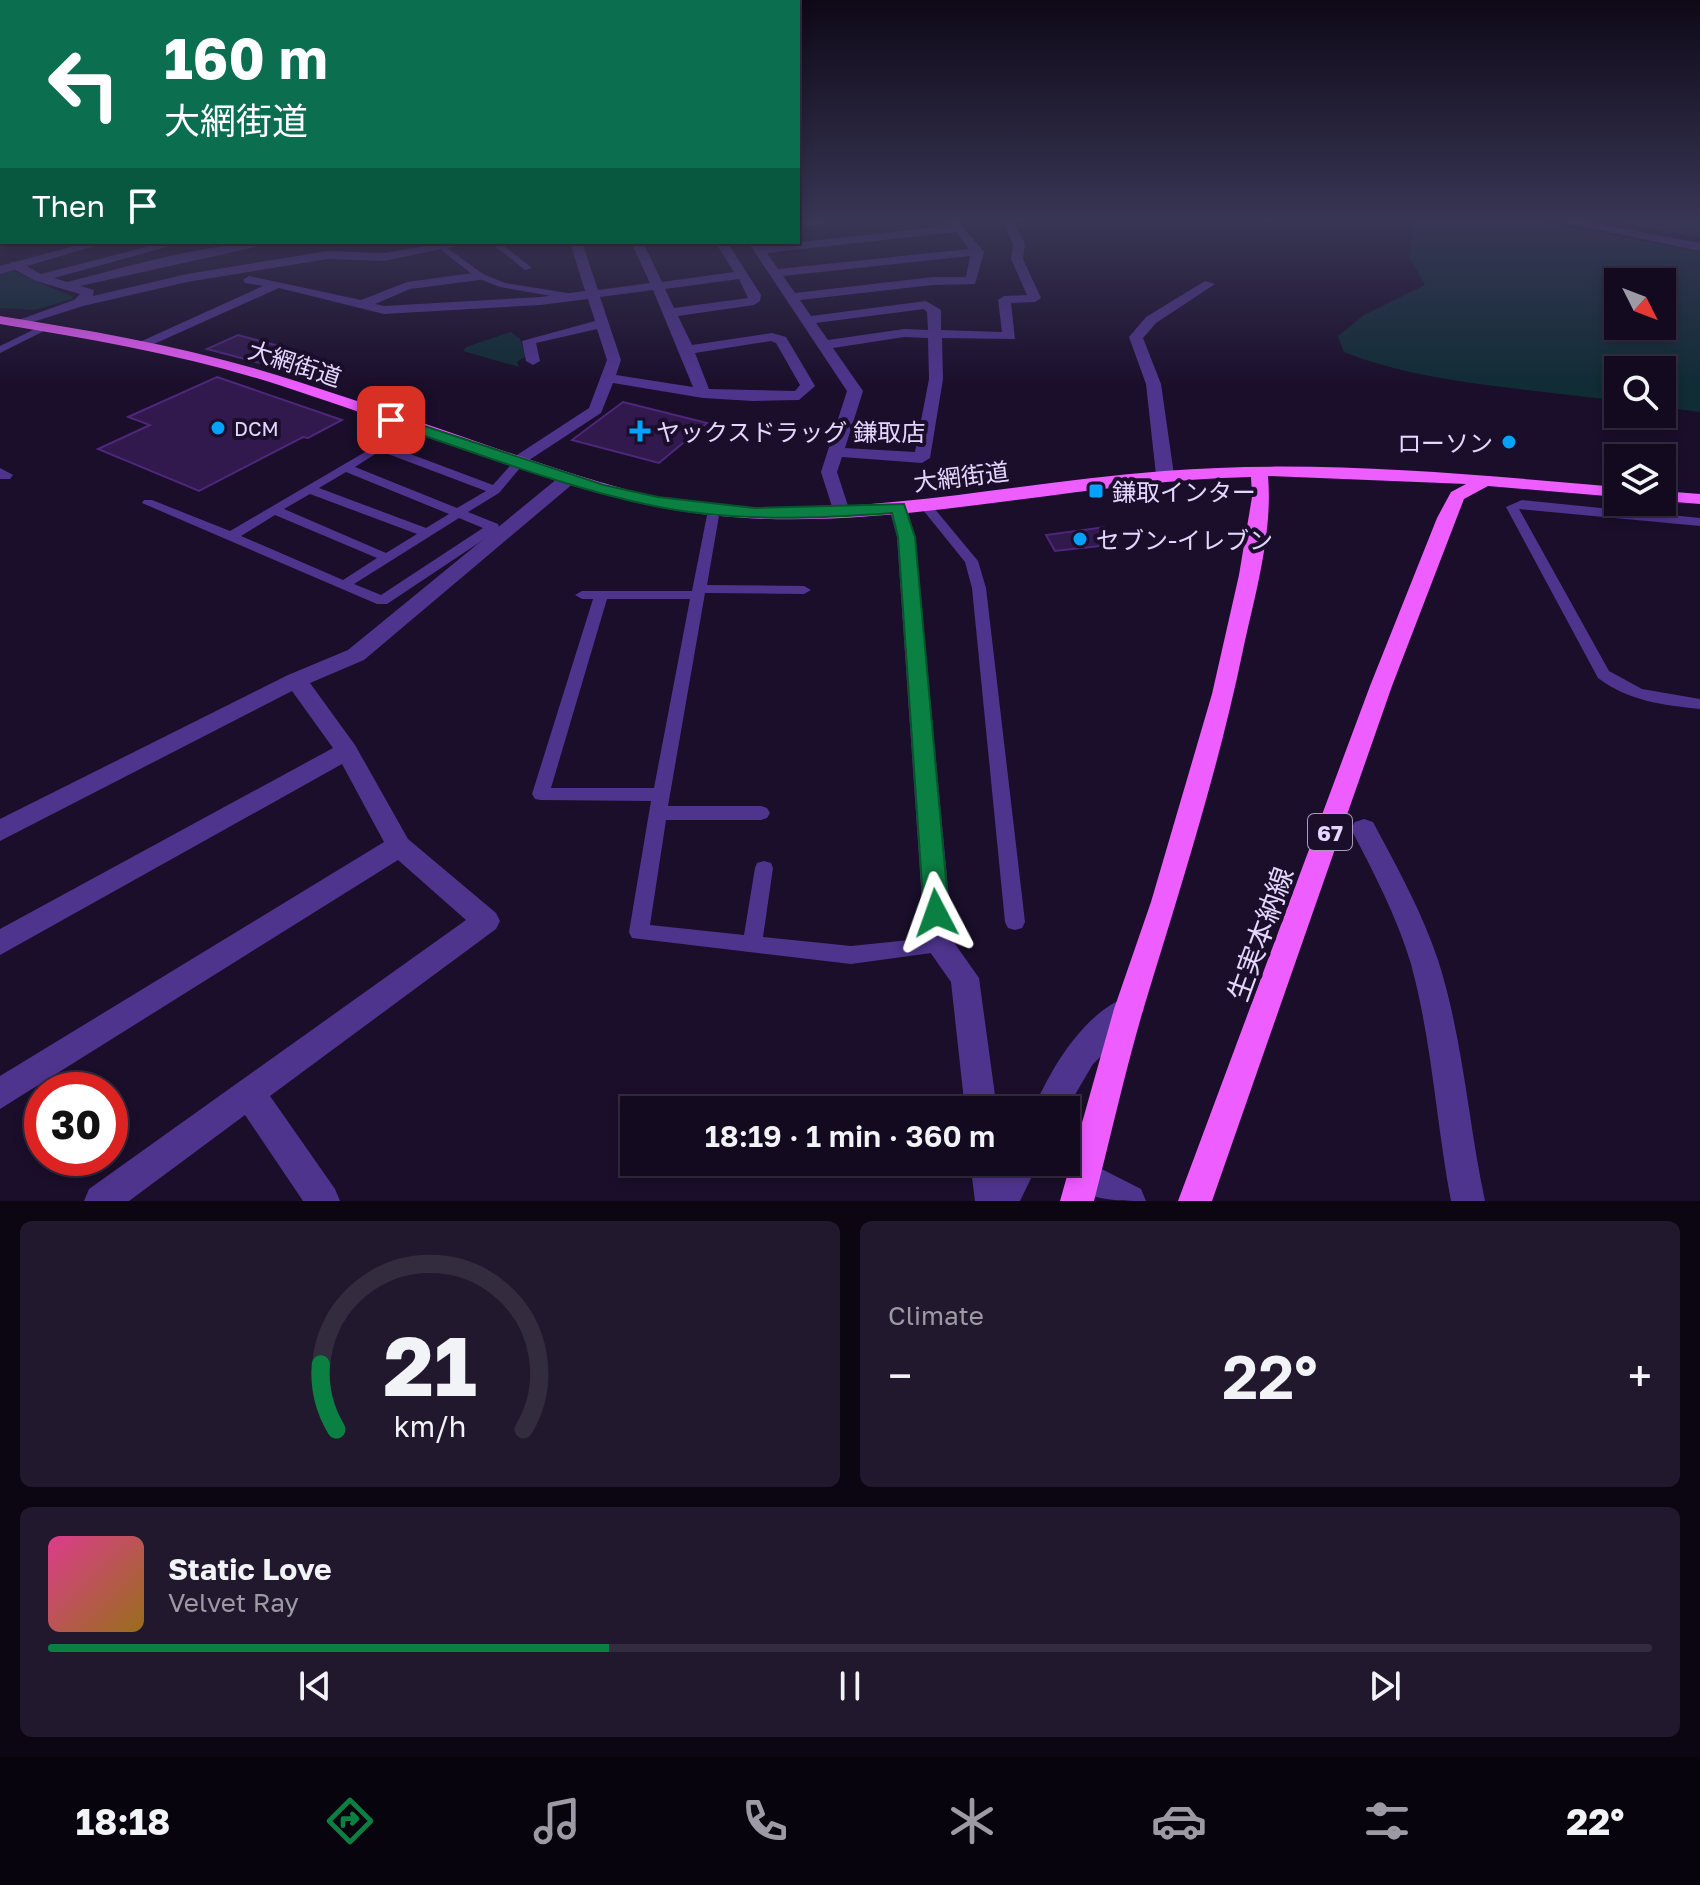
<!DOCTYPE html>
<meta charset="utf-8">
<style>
:root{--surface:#140a20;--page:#21182d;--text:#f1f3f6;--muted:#9d9aa5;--line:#332b3e;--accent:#0b8043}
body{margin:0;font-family:"Golos Text","Noto Sans JP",sans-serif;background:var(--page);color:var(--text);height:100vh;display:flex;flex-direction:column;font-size:30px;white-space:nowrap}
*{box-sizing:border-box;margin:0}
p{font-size:26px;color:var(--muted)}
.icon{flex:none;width:44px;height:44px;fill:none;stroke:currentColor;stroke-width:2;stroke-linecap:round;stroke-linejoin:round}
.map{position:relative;height:1201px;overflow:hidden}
.side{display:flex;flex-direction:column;gap:20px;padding:20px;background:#0b0612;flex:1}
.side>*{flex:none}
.top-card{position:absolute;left:0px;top:0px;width:800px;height:244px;box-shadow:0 4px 12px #0003,0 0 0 2px var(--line);background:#0b6e4f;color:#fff;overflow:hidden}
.needle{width:52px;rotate:132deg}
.buttons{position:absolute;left:1604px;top:268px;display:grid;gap:16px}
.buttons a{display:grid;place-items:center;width:72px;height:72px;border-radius:0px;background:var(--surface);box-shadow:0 4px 12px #0003,0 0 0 2px var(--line);font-size:40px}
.speed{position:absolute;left:24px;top:1072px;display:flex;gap:16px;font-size:40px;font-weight:700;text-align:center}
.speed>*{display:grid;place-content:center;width:104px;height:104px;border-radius:50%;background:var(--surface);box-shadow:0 4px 12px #0003,0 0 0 2px var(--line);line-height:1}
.speed .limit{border:12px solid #d22;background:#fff;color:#111}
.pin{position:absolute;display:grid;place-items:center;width:68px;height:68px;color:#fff;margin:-34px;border-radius:16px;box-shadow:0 4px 12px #0006}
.me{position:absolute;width:88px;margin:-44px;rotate:356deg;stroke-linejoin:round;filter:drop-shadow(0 0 6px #0008)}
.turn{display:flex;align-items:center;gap:28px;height:168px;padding:0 32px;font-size:36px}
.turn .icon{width:104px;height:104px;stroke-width:2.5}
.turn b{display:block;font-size:56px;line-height:68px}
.then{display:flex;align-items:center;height:76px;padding:0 32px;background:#0003;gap:16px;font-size:30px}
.big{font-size:60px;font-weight:600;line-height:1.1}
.side .tile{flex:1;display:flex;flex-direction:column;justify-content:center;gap:12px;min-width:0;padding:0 28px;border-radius:12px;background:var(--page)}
.side .dial{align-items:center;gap:0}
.dial svg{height:208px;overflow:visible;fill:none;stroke:var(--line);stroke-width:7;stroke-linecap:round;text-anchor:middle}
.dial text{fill:var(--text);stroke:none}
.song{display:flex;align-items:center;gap:24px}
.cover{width:96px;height:96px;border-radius:12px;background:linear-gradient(135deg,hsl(330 70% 55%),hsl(40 70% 35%))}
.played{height:8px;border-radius:4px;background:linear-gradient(90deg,var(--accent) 35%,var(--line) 35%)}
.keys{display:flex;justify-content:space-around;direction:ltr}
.heat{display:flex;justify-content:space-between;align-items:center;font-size:44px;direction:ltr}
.side .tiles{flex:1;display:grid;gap:20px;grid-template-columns:1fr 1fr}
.tile:last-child{grid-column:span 2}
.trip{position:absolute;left:620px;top:1096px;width:460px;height:80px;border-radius:0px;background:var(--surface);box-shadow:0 4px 12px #0003,0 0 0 2px var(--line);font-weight:600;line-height:80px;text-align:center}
.tab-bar{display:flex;height:128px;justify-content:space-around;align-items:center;background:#08040d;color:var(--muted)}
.tab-bar .icon{width:56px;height:56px}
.tab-bar .selected{color:var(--accent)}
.tab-bar b{font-size:36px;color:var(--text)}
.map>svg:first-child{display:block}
</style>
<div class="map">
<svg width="1700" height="1201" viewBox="0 0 1700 1201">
<rect width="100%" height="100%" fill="#1a0e2a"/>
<!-- green -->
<path fill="#102c35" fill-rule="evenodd" d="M 1415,220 L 1530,220 L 1700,252 L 1700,412 L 1662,407 L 1662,370 L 1618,370 L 1618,401 C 1533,389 1423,384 1344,352 L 1338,336 L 1364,315 L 1425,285 L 1408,255 ZM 1662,282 L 1662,326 L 1618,326 L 1618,282 Z
M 1608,220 L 1700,220 L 1700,238 L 1610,220 Z
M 11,270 L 73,297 L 72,299 L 34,310 L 0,308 L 0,273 Z
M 511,332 L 520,339 L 526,356 L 517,362 L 519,367 L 463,351 L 466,347 Z"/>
<!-- building -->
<path fill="#31184d" stroke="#4e277b" stroke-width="2" d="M 238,335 L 294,350 L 264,364 L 207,349 Z
M 217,377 L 342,420 L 308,438 L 303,437 L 199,491 L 98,449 L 150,425 L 128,417 Z
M 623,402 L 707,423 L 659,463 L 572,440 Z
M 1105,527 L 1118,544 L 1055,551 L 1046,535 Z"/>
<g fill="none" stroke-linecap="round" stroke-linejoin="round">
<!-- service -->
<path fill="#4f348e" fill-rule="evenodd" d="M 490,242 L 499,242 L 532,268 L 525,270 Z
M 443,245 L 483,274 L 505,283 L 568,293 L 573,296 L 568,299 L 500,287 L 477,278 L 440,249 L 439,247 Z
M 45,324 L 50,327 L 48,329 L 0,353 L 0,346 Z
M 413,424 L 417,425 L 417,429 L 389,446 L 493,485 L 516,459 L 520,457 L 526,461 L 499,493 L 468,512 L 498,524 L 499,527 L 498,530 L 387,604 L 377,604 L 142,503 L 144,500 L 152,500 L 230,531 ZM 380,451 L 486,491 L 457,508 L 355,467 ZM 346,472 L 449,514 L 426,528 L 319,488 ZM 310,494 L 417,534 L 386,553 L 284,509 ZM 275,515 L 377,558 L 343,580 L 241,536 ZM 459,518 L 483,528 L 381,595 L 354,584 Z
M 1522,500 L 1700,518 L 1700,526 L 1519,509 L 1609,671 L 1642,689 L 1700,699 L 1700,709 C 1663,705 1628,701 1598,678 L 1506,507 Z
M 925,501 L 929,502 L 978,561 L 986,588 L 1025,922 L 1022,928 L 1015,930 L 1008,928 L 1005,922 L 972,588 L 965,562 L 919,505 Z
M 714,506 L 720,510 L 707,585 L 804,586 L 811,590 L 804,594 L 705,593 L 668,806 L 761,806 L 767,808 L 770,813 L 767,818 L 761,820 L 666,820 L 650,925 L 744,935 L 755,868 L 757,863 L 764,861 L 771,863 L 773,868 L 763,937 L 851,946 L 939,937 L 946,939 L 949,945 L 946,951 L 851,964 L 632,938 L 629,932 L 651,801 L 541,800 L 535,799 L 532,794 L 593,599 L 582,599 L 575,595 L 582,591 L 692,591 L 708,510 ZM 607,599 L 690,599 L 654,788 L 551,788 Z"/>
<!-- minor -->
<path fill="#4f348e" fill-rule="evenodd" d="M 842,220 L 798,227 L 798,221 Z
M 946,220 L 957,220 L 984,252 L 975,284 L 933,285 L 800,300 L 811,316 L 926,301 L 941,310 L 941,330 L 1002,332 L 998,300 L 1004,296 L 1027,295 L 1011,259 L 1013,244 L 1002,220 L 1012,220 L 1025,244 L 1023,259 L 1041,298 L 1035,302 L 1011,303 L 1015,339 L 942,338 L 943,379 L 930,458 L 922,463 L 842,457 L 837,472 L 850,512 L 841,517 L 835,516 L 821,472 L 847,391 L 748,242 L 760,242 L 763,246 L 950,226 ZM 956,232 L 969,249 L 778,269 L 767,253 ZM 970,256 L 966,277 L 933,277 L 795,293 L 783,276 ZM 924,309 L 927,312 L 928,330 L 904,329 L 828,340 L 816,323 ZM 904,337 L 928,338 L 929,379 L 915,452 L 845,448 L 863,391 L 833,348 Z
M 165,242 L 185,242 L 54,278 L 67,282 C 135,265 207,242 278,242 L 80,286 L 94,290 L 93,296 L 187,274 L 328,251 L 384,253 L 449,242 L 475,242 L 384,261 L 328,259 L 187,282 L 83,306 L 17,327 L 10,323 L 74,300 L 80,294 L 36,281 L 11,268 L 11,262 L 19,262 L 41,274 Z
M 570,242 L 582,242 L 598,290 L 650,283 L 631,242 L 643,242 L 662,282 L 734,272 L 715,242 L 727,242 L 761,295 L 760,301 L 754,305 L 678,316 L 692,345 L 772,333 L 786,337 L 815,386 L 799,400 L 753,401 L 703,398 L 613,383 L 601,413 L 520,466 L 512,461 L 514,457 L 589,408 L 607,360 L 597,329 L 536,343 L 540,361 L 533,365 L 526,361 L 522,341 L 595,321 L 588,299 L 540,305 L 384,314 L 279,288 L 145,348 L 133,345 L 263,286 L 245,283 L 243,280 L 249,276 L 361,300 L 407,282 L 480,272 L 486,276 L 480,280 L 410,289 L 375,304 L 384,306 L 540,297 L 585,291 ZM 739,279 L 748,298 L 674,308 L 665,289 ZM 653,290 L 693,387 L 616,375 L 621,360 L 600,297 ZM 771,341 L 776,343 L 800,385 L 795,391 L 709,389 L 695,353 Z
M 1205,281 L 1215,284 L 1156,323 L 1143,338 L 1161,384 L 1174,475 L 1165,480 L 1156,475 L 1146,384 L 1129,337 L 1146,317 Z
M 0,468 L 13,475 L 10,479 L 0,479 Z
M 569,473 L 575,474 L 578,478 L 575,482 L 364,660 L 310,683 L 355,745 L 408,839 L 496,913 L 500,921 L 496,929 L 270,1096 L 335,1189 L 340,1201 L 303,1201 L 245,1115 L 129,1201 L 84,1201 L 89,1189 L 466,920 L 398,860 L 0,1109 L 0,1076 L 384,842 L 342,764 L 0,955 L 0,929 L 333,748 L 292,691 L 0,841 L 0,819 L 288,675 L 348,650 L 563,474 Z
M 898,503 L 907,508 L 915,537 L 953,941 L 979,978 L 997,1110 L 965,1110 L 951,982 L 925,945 L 897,537 L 889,508 Z
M 1364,819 L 1373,822 C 1397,867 1422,912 1438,960 C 1463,1038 1468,1121 1485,1201 L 1451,1201 C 1436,1122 1432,1041 1411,964 C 1397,917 1374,873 1351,829 L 1355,822 Z
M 1129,996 L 1139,999 L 1144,1009 L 1139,1019 L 1093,1064 L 1066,1110 L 1033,1110 C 1051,1068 1084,1012 1129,996 Z
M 1084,1160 L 1141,1189 L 1146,1201 C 1118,1201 1080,1201 1067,1177 L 1072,1165 Z
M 970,1162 L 1039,1162 L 1020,1201 L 975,1201 Z"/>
<!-- tertiary -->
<path fill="#4f348e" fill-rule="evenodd" d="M 1553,220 L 1575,220 L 1700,243 L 1700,251 Z
M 89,242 L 108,242 L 0,274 L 0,266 Z"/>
<!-- primary -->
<path fill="#ee5dff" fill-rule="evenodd" d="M 0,316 C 101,332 202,350 299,382 C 364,403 430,425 495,448 C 568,472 642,500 719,506 C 868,517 1016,482 1164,471 C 1315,459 1467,474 1618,487 L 1618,497 L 1488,486 L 1464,499 L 1392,686 L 1212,1201 L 1178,1201 L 1370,686 L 1437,518 L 1451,492 L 1466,484 L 1268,476 C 1273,533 1255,595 1243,650 C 1218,771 1180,889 1144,1007 C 1125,1071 1111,1136 1094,1201 L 1060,1201 L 1114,1009 L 1151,902 L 1212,694 L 1239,575 L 1252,497 L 1251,477 C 1069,481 872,538 694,513 C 624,504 556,480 489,457 C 421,433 352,409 282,386 C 190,356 95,340 0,324 Z
M 1662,491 L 1700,494 L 1700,504 L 1662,501 Z"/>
</g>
<!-- sky -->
<linearGradient id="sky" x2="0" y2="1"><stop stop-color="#0e0817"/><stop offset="0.57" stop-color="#383655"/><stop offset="1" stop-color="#383655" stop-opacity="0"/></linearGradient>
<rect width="1700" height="388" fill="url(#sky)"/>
<!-- route -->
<path fill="#0b8043" stroke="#07532c" stroke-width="2" d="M 391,415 L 604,485 L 658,497 L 755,508 L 904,504 L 915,537 L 949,913 L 945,921 L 936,924 L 927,921 L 924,913 L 898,537 L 892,513 C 813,519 732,522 654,506 C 563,487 475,452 386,423 L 384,420 Z"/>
<!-- markers -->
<g fill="#02a3ff" stroke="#1a0e2a" stroke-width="3">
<circle cx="218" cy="428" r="8"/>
<path d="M636 419h8v8h8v8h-8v8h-8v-8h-8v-8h8z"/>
<circle cx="1509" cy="442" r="8"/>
<rect x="1088" y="483" width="16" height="16" rx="4"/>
<circle cx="1080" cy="539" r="8"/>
</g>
<g text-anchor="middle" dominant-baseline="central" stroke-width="8" stroke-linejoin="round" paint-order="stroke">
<!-- far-poi labels -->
<g font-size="20" fill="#e6d6ff" stroke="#1a0e2a" text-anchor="start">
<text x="234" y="428">DCM</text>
</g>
<!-- shield labels -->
<rect fill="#1a0e2a" stroke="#a99abf" stroke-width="2" x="1308" y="814" width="44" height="36" rx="6"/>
<g font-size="22" font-weight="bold" fill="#e6d6ff">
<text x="1330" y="832">67</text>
</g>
<!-- street labels -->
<g font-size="24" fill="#e6d6ff" stroke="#1a0e2a">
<text transform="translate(295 363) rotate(18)">大網街道</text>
<text transform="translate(961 476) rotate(-7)">大網街道</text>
</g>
<!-- poi labels -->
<g font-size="24" fill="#e6d6ff" stroke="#1a0e2a" text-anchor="start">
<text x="656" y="431">ヤックスドラッグ 鎌取店</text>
<text x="1493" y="442" text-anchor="end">ローソン</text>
<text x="1112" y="491">鎌取インター</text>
<text x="1096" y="539">セブン-イレブン</text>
</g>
<!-- near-street labels -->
<g font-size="28" fill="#e6d6ff" stroke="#1a0e2a">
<text transform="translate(1260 934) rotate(-70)">生実本納線</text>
</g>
</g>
</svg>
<div class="buttons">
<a><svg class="needle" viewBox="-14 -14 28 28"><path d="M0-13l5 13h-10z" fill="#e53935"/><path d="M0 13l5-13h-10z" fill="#9d9aa5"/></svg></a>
<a><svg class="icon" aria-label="search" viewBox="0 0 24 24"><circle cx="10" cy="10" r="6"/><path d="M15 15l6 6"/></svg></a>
<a><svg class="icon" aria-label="layers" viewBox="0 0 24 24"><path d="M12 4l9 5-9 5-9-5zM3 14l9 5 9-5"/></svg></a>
</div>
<div class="speed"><div class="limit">30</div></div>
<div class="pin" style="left:391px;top:420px;background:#d93025"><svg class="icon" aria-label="arrive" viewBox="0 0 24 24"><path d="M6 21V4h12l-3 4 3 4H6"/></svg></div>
<svg class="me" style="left:936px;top:913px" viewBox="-20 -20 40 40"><path d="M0-17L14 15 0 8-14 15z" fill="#0b8043" stroke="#fff" stroke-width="4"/></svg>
<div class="trip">18:19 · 1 min · 360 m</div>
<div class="top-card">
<div class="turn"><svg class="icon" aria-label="left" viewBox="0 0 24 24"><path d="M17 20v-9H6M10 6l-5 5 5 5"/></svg><div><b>160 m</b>大網街道</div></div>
<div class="then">Then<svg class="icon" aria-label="arrive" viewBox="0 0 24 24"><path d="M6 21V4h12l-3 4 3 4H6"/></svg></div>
</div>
</div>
<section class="side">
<div class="tiles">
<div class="tile dial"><svg viewBox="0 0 100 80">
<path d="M14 69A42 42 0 1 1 86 69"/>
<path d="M14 69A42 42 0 0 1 8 44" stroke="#0b8043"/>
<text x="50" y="56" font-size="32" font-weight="700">21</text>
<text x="50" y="72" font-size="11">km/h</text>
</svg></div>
<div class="tile"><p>Climate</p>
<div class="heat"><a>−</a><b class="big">22°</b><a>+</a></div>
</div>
<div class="tile">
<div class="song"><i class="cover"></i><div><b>Static Love</b><p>Velvet Ray</p></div></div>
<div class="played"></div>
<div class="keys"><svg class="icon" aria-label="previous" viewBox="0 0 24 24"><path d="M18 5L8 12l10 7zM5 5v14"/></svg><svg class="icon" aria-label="pause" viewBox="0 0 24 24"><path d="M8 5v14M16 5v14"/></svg><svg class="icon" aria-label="next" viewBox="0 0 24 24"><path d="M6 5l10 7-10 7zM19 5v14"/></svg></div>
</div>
</div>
</section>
<nav class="tab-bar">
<b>18:18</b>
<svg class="icon selected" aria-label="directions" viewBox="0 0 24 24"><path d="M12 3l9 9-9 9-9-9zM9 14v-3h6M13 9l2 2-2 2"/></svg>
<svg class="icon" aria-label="music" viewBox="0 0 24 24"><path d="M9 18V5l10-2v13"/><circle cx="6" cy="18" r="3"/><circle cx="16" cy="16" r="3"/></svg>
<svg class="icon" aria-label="phone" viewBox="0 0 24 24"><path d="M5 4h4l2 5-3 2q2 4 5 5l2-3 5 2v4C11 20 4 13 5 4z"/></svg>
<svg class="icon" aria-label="climate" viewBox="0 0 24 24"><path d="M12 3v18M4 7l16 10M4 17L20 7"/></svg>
<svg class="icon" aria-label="car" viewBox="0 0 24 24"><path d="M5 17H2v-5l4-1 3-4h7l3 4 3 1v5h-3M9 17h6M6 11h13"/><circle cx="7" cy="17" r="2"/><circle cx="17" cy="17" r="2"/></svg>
<svg class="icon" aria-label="filters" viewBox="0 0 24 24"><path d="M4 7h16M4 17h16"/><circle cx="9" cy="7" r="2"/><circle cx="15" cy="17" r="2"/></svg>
<b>22°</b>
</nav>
